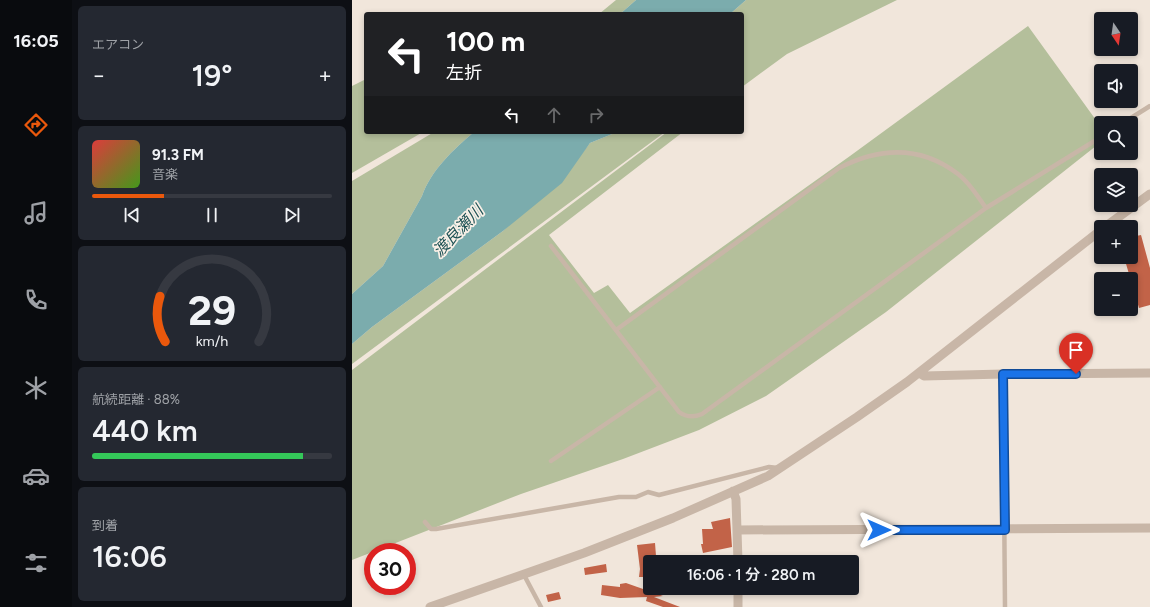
<!DOCTYPE html>
<html lang="ja">
<meta charset="utf-8">
<style>
:root{--surface:#171b24;--page:#242831;--text:#f1f3f6;--muted:#9ea1a6;--line:#363941;--accent:#ea580c}
body{margin:0;font-family:Figtree,"Noto Sans JP",sans-serif;background:var(--page);color:var(--text);height:100vh;display:flex;flex-direction:column;font-size:15px;white-space:nowrap}
*{box-sizing:border-box;margin:0}
p{font-size:13px;color:var(--muted)}
.icon{flex:none;width:22px;height:22px;fill:none;stroke:currentColor;stroke-width:2;stroke-linecap:round;stroke-linejoin:round}
.map{position:relative;flex:1;overflow:hidden}
.drawer{display:flex;flex-direction:column;gap:6px;padding:6px;background:#0d0f14;width:280px}
.drawer>*{flex:none}
.guide{position:absolute;left:12px;top:12px;width:380px;height:122px;border-radius:4px;box-shadow:0 2px 6px #0003;background:#202124;color:#fff;overflow:hidden}
.needle{width:26px;rotate:167deg}
.tools{position:absolute;left:742px;top:12px;display:grid;gap:8px}
.tools a{display:grid;place-items:center;width:44px;height:44px;border-radius:4px;background:var(--surface);box-shadow:0 2px 6px #0003;font-size:20px}
.speed{position:absolute;left:12px;top:543px;display:flex;gap:8px;font-size:20px;font-weight:700;text-align:center}
.speed>*{display:grid;place-content:center;width:52px;height:52px;border-radius:50%;background:var(--surface);box-shadow:0 2px 6px #0003;line-height:1}
.speed .limit{border:6px solid #d22;background:#fff;color:#111}
.pin{position:absolute;display:grid;place-items:center;width:34px;height:34px;color:#fff;margin:-41px -17px;border-radius:50% 50% 50% 0;rotate:-45deg;box-shadow:0 0 4px #0007}
.pin .icon{rotate:45deg}
.me{position:absolute;width:44px;margin:-22px;rotate:90deg;stroke-linejoin:round;filter:drop-shadow(0 0 3px #0008)}
.turn{display:flex;align-items:center;gap:14px;height:84px;padding:0 16px;font-size:18px}
.turn .icon{width:52px;height:52px;stroke-width:2.5}
.turn b{display:block;font-size:28px;line-height:34px}
.lanes{display:flex;align-items:center;height:38px;padding:0 16px;background:#0003;justify-content:center;gap:20px;direction:ltr}
.lanes .off{opacity:.35}
.big{font-size:30px;font-weight:600;line-height:1.1}
.drawer .widget{flex:1;display:flex;flex-direction:column;justify-content:center;gap:6px;min-width:0;padding:0 14px;border-radius:6px;background:var(--page)}
.drawer .dial{align-items:center;gap:0}
.dial svg{height:104px;overflow:visible;fill:none;stroke:var(--line);stroke-width:7;stroke-linecap:round;text-anchor:middle}
.dial text{fill:var(--text);stroke:none}
.song{display:flex;align-items:center;gap:12px}
.cover{width:48px;height:48px;border-radius:6px;background:linear-gradient(135deg,hsl(0 70% 55%),hsl(100 70% 35%))}
.played{height:4px;border-radius:2px;background:linear-gradient(90deg,var(--accent) 30%,var(--line) 30%)}
.keys{display:flex;justify-content:space-around;direction:ltr}
.heat{display:flex;justify-content:space-between;align-items:center;font-size:22px;direction:ltr}
.charge{height:6px;border-radius:3px;background:linear-gradient(90deg,#34c759 88%,var(--line) 0)}
.trip{position:absolute;left:291px;top:555px;width:216px;height:40px;border-radius:4px;background:var(--surface);box-shadow:0 2px 6px #0003;font-weight:600;line-height:40px;text-align:center}
main{display:flex;flex:1;min-height:0}
.tab-bar{display:flex;flex-direction:column;width:72px;justify-content:space-around;align-items:center;background:#090b0e;color:var(--muted)}
.tab-bar .icon{width:28px;height:28px}
.tab-bar .current{color:var(--accent)}
.tab-bar b{font-size:18px;color:var(--text)}
.map>svg:first-child{display:block}
</style>
<main>
<nav class="tab-bar">
<b>16:05</b>
<svg class="icon current" aria-label="directions" viewBox="0 0 24 24"><path d="M12 3l9 9-9 9-9-9zM9 14v-3h6M13 9l2 2-2 2"/></svg>
<svg class="icon" aria-label="music" viewBox="0 0 24 24"><path d="M9 18V5l10-2v13"/><circle cx="6" cy="18" r="3"/><circle cx="16" cy="16" r="3"/></svg>
<svg class="icon" aria-label="phone" viewBox="0 0 24 24"><path d="M5 4h4l2 5-3 2q2 4 5 5l2-3 5 2v4C11 20 4 13 5 4z"/></svg>
<svg class="icon" aria-label="climate" viewBox="0 0 24 24"><path d="M12 3v18M4 7l16 10M4 17L20 7"/></svg>
<svg class="icon" aria-label="car" viewBox="0 0 24 24"><path d="M5 17H2v-5l4-1 3-4h7l3 4 3 1v5h-3M9 17h6M6 11h13"/><circle cx="7" cy="17" r="2"/><circle cx="17" cy="17" r="2"/></svg>
<svg class="icon" aria-label="filters" viewBox="0 0 24 24"><path d="M4 7h16M4 17h16"/><circle cx="9" cy="7" r="2"/><circle cx="15" cy="17" r="2"/></svg>
</nav>
<section class="drawer">
<div class="widget"><p>エアコン</p>
<div class="heat"><a>−</a><b class="big">19°</b><a>+</a></div>
</div>
<div class="widget">
<div class="song"><i class="cover"></i><div><b>91.3 FM</b><p>音楽</p></div></div>
<div class="played"></div>
<div class="keys"><svg class="icon" aria-label="previous" viewBox="0 0 24 24"><path d="M18 5L8 12l10 7zM5 5v14"/></svg><svg class="icon" aria-label="pause" viewBox="0 0 24 24"><path d="M8 5v14M16 5v14"/></svg><svg class="icon" aria-label="next" viewBox="0 0 24 24"><path d="M6 5l10 7-10 7zM19 5v14"/></svg></div>
</div>
<div class="widget dial"><svg viewBox="0 0 100 80">
<path d="M14 69A42 42 0 1 1 86 69"/>
<path d="M14 69A42 42 0 0 1 10 34" stroke="#ea580c"/>
<text x="50" y="56" font-size="32" font-weight="700">29</text>
<text x="50" y="72" font-size="11">km/h</text>
</svg></div>
<div class="widget"><p>航続距離 · 88%</p><b class="big">440 km</b><div class="charge"></div></div>
<div class="widget"><p>到着</p><b class="big">16:06</b></div>
</section>
<div class="map">
<svg width="798" height="607" viewBox="0 0 798 607">
<rect width="100%" height="100%" fill="#f1e6db"/>
<!-- green -->
<path fill="#b4bf9b" d="M 264,0 L 284,0 L 268,14 L 247,14 Z
M 394,0 L 545,0 L 435,54 L 390,87 L 390,14 L 378,14 Z
M 676,26 L 749,127 L 749,142 L 534,312 L 414,396 L 347,430 L 271,459 L 169,494 L 0,560 L 0,370 L 315,132 L 331,132 L 197,235 L 242,293 L 256,285 L 278,313 L 498,156 Z
M 14,79 L 14,132 L 71,132 L 0,173 L 0,86 Z
M 82,132 L 122,132 C 102,149 79,170 70,196 L 31,266 L 0,294 L 0,181 Z
M 265,132 L 313,132 L 0,364 L 0,344 L 20,327 L 151,231 L 223,162 L 238,143 Z"/>
<!-- water -->
<path fill="#7bacad" d="M 284,0 L 394,0 L 378,14 L 268,14 Z
M 122,132 L 265,132 L 238,143 L 210,183 L 151,231 L 20,327 L 0,344 L 0,294 L 31,266 L 70,196 C 79,170 102,149 122,132 Z"/>
<!-- building -->
<path fill="#c26348" d="M 789,235 L 798,268 L 798,305 L 787,308 L 772,257 L 779,257 L 779,237 Z
M 378,518 L 380,547 L 351,553 L 349,544 L 351,544 L 350,529 L 361,529 L 359,522 Z
M 303,543 L 304,556 L 297,557 L 297,577 L 287,577 L 288,569 L 285,545 Z
M 254,564 L 255,572 L 233,575 L 232,568 Z
M 274,583 L 311,596 L 302,597 L 328,607 L 311,607 L 294,601 L 295,597 L 268,598 L 249,595 L 250,585 L 268,587 L 268,584 Z
M 207,592 L 209,599 L 196,602 L 194,595 Z"/>
<g fill="none" stroke-linecap="round" stroke-linejoin="round">
<!-- lane -->
<path stroke="#c8b6a7" stroke-width="4.5" d="M 771,123 L 798,106
M 199,246 L 327,412 C 334,417 341,418 350,414 L 634,208 L 749,137
M 264,330 L 487,168 C 528,147 568,145 606,174 C 618,183 626,197 634,208
M 651,374 L 653,607
M 199,461 L 308,387
M 73,522 L 79,529 L 84,529 L 267,497 L 284,497 L 296,492 L 307,495 L 417,467 L 426,468
M 172,575 L 189,607"/>
<!-- street -->
<path stroke="#c8b6a7" stroke-width="9" d="M 753,227 L 798,194
M 567,373 L 572,376 L 651,374 L 798,373
M 381,491 L 384,499 L 386,562
M 386,530 L 798,528
M 386,588 L 386,607
M 78,607 L 232,553 L 321,518 L 416,476 L 505,417 L 555,382 L 749,230"/>
</g>
<g fill="none" stroke-linecap="round" stroke-linejoin="round">
<defs>
<path id="route" d="M 527,530 L 653,530 L 651,374 L 724,374"/>
</defs>
<!-- route casing -->
<use href="#route" stroke="#114b97" stroke-width="10"/>
<!-- route -->
<use href="#route" stroke="#1a73e8" stroke-width="7"/>
</g>
<g text-anchor="middle" dominant-baseline="central" stroke-width="3.5" stroke-linejoin="round" paint-order="stroke">
<!-- water labels -->
<g font-size="16" font-style="italic" fill="#1e5255" stroke="#f9f0e7">
<text transform="translate(106 231) rotate(-46)">渡良瀬川</text>
</g>
</g>
</svg>
<div class="tools">
<a><svg class="needle" viewBox="-14 -14 28 28"><path d="M0-13l5 13h-10z" fill="#e53935"/><path d="M0 13l5-13h-10z" fill="#9ea1a6"/></svg></a>
<a><svg class="icon" aria-label="sound" viewBox="0 0 24 24"><path d="M4 9h4l5-4v14l-5-4H4zM17 9q2 3 0 6"/></svg></a>
<a><svg class="icon" aria-label="search" viewBox="0 0 24 24"><circle cx="10" cy="10" r="6"/><path d="M15 15l6 6"/></svg></a>
<a><svg class="icon" aria-label="layers" viewBox="0 0 24 24"><path d="M12 4l9 5-9 5-9-5zM3 14l9 5 9-5"/></svg></a>
<a>+</a>
<a>−</a>
</div>
<div class="speed"><div class="limit">30</div></div>
<div class="pin" style="left:724px;top:374px;background:#d93025"><svg class="icon" aria-label="arrive" viewBox="0 0 24 24"><path d="M6 21V4h12l-3 4 3 4H6"/></svg></div>
<svg class="me" style="left:527px;top:530px" viewBox="-20 -20 40 40"><path d="M0-17L14 15 0 8-14 15z" fill="#1a73e8" stroke="#fff" stroke-width="4"/></svg>
<div class="trip">16:06 · 1 分 · 280 m</div>
<div class="guide">
<div class="turn"><svg class="icon" aria-label="left" viewBox="0 0 24 24"><path d="M17 20v-9H6M10 6l-5 5 5 5"/></svg><div><b>100 m</b>左折</div></div>
<div class="lanes"><svg class="icon" aria-label="left" viewBox="0 0 24 24"><path d="M17 20v-9H6M10 6l-5 5 5 5"/></svg><svg class="icon off" aria-label="ahead" viewBox="0 0 24 24"><path d="M12 20V5M6 11l6-6 6 6"/></svg><svg class="icon off" aria-label="right" viewBox="0 0 24 24"><path d="M7 20v-9h11M14 6l5 5-5 5"/></svg></div>
</div>
</div>
</main>
